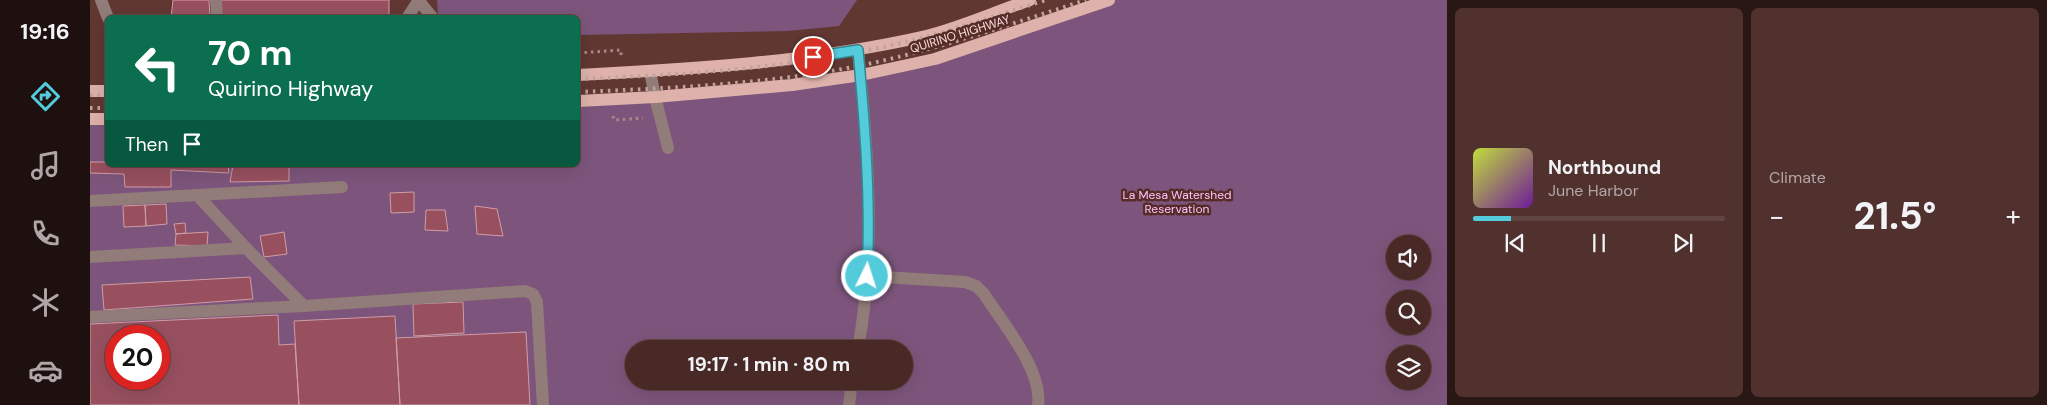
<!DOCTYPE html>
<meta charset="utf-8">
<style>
:root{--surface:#492926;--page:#50312e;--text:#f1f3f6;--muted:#b1a6a7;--line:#614543;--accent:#53cbdb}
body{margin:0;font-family:"DM Sans",sans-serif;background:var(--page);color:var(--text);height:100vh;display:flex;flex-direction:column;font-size:19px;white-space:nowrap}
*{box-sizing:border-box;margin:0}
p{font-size:16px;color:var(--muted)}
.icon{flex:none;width:28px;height:28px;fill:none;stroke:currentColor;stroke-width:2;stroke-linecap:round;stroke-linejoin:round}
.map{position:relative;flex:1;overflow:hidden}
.panel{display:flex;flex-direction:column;gap:8px;padding:8px;background:#281715;width:600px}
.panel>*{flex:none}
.guide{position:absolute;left:15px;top:15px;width:475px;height:152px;border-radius:8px;box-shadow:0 5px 20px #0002,0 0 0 1px var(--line);background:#0b6e4f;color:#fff;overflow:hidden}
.controls{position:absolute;left:1296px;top:235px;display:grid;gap:10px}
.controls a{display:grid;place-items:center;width:45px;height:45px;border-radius:50%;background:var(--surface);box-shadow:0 5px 20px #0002,0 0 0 1px var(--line);font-size:25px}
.speed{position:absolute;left:15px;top:325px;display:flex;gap:10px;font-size:25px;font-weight:700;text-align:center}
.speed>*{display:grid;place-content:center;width:65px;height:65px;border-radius:50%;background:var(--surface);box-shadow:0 5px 20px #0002,0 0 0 1px var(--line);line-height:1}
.speed .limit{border:8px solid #d22;background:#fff;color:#111}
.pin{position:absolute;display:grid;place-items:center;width:42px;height:42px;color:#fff;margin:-21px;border:2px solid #fff;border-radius:50%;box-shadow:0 1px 5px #0007}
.me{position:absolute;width:55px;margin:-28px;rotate:4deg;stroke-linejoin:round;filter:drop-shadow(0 0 4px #0008)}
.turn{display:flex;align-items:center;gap:18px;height:105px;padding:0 20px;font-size:22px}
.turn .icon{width:65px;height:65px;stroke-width:2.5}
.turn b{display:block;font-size:35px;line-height:42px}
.then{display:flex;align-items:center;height:48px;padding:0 20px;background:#0003;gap:10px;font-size:19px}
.big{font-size:38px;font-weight:700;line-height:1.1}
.panel .tile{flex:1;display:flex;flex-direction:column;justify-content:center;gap:8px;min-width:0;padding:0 18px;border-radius:8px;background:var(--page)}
.song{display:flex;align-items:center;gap:15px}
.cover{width:60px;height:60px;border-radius:8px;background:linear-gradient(135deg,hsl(70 70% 55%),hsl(280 70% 35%))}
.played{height:5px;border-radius:2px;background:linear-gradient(90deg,var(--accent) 15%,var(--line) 15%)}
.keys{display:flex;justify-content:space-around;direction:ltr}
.heat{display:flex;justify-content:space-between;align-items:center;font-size:28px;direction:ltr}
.panel .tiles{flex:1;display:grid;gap:8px;grid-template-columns:repeat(2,1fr)}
.trip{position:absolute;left:535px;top:340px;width:288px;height:50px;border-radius:25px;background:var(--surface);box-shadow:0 5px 20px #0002,0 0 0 1px var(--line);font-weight:700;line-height:50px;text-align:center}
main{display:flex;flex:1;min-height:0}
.tabs{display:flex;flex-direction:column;width:90px;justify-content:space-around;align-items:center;background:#1d100f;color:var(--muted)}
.tabs .icon{width:35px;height:35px}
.tabs .active{color:var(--accent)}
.tabs b{font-size:22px;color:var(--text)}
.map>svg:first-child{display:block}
</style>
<main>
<nav class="tabs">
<b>19:16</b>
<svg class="icon active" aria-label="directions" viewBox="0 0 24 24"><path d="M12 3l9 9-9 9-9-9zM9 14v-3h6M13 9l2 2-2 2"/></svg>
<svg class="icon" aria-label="music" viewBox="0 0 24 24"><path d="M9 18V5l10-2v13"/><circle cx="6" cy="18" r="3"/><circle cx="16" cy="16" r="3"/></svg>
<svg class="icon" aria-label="phone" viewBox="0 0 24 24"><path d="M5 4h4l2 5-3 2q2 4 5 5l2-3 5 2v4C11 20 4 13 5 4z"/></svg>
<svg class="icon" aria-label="climate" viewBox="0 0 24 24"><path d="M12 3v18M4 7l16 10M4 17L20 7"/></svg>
<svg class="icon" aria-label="car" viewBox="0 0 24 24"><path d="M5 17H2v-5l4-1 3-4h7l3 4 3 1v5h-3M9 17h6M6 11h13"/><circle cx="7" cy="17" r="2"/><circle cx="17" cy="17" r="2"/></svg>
</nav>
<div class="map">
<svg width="1357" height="405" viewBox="0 0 1357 405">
<rect width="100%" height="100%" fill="#613732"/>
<!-- green -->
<path fill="#7d557c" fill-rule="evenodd" d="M 347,0 L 767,0 L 749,26 L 698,31 L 488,35 L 488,18 L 348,17 Z
M 1019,0 L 1357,0 L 1357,405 L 0,405 L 0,119 L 17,119 L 18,165 L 488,165 L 488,101 L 771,75 ZM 1305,244 L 1332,244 L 1332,271 L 1305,271 ZM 1305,299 L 1332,299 L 1332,326 L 1305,326 ZM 26,336 L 69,336 L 69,379 L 26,379 ZM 544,349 L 814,349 L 814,381 L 544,381 ZM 1305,354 L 1332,354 L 1332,381 L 1305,381 Z"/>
<!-- building -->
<path fill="#98505f" stroke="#d09da6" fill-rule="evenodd" d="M 83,0 L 119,0 L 120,18 L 81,18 Z
M 128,0 L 299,0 L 299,18 L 129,18 Z
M 0,162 L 18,162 L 18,165 L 138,165 L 139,173 L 81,170 L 81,187 L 35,187 L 34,174 L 0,173 Z
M 143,165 L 199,165 L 199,181 L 140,182 Z
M 324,192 L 324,212 L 301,213 L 300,193 Z
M 76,204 L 77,224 L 56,226 L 55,205 Z
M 55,205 L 56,226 L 34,227 L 33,206 Z
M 385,206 L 407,209 L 413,236 L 387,234 Z
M 336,210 L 355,210 L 358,231 L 335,230 Z
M 95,223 L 96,233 L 86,234 L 84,224 Z
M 118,232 L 117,246 L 85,245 L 86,234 Z
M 194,232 L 197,254 L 174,257 L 170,236 Z
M 160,277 L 163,299 L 14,310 L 12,285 Z
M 373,302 L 374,333 L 324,336 L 323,304 Z
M 188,315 L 189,345 L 205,344 L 209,405 L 0,405 L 0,324 ZM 26,336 L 69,336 L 69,379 L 26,379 Z
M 305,316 L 310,405 L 209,405 L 204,321 Z
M 436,332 L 440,405 L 310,405 L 306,338 Z"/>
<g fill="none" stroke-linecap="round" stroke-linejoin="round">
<!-- path -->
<path stroke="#ac8985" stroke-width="3" stroke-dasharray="2.5 4" stroke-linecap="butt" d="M 488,53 L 531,50 L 531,55
M 523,116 L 524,120 L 553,118"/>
<!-- minor -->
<path stroke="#927c79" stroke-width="12" d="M 11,0 L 18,18
M 126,0 L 127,18
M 329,1 L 343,18
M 317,18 L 329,0
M 768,50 C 778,149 786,251 768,349
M 560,71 L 565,97 L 578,148
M 108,196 L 156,248 L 214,306
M 0,201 L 252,187
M 0,257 L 156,248
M 777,276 L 875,282 L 886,286 L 894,294 C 913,323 953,371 948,405
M 0,317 L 214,306 L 435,291 L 443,294 L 447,302 L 453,405
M 759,405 L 762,381"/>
<!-- major -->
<path stroke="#deb2ab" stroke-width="12" d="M 488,75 C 604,69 722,62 836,36 C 869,28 907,11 940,0
M 0,91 L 18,91
M 488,101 L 565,97 L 702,85 L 771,75 L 845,59 L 1019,0
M 0,119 L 18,119"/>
<!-- rail -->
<path stroke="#c2a29d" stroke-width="4" stroke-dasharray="2.5 5" stroke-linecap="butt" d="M 488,79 C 583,75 679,70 774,51 C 836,39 895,19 956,0
M 488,92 C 584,88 683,84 778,64 C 852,48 924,23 996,0
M 0,95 L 18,95
M 0,108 L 18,108"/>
</g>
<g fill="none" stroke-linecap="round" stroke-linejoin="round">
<defs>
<path id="route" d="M 723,57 L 768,50 C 775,126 781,201 777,276"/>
</defs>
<!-- route casing -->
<use href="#route" stroke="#36848e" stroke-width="12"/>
<!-- route -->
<use href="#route" stroke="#53cbdb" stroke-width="9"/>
</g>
<g text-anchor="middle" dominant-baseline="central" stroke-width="5" stroke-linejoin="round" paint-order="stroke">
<!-- street labels -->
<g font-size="12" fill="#f7dcd8" stroke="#552c28">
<text transform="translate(870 34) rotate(-17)">QUIRINO HIGHWAY</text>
</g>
<!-- park labels -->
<g font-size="12" fill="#fec1fc" stroke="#552c28">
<text x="1087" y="195">La Mesa Watershed<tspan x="1087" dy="14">Reservation</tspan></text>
</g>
</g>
</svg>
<div class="controls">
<a><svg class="icon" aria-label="sound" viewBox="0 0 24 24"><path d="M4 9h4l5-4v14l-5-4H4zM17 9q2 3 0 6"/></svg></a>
<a><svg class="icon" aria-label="search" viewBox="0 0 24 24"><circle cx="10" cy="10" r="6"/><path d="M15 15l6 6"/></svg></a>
<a><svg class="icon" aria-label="layers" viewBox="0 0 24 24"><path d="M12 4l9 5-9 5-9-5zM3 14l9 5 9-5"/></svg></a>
</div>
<div class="speed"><div class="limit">20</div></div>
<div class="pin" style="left:723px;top:57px;background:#d93025"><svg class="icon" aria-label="arrive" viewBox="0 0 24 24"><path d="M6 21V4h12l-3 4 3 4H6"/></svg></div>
<svg class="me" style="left:777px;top:276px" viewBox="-20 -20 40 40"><circle r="17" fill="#53cbdb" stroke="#fff" stroke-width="3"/><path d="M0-11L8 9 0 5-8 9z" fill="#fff"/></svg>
<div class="trip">19:17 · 1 min · 80 m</div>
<div class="guide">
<div class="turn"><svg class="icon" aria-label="left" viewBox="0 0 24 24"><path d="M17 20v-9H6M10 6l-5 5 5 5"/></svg><div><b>70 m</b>Quirino Highway</div></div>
<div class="then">Then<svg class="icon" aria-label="arrive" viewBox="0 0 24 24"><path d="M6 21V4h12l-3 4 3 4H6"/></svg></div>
</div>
</div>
<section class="panel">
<div class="tiles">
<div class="tile">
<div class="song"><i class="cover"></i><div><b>Northbound</b><p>June Harbor</p></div></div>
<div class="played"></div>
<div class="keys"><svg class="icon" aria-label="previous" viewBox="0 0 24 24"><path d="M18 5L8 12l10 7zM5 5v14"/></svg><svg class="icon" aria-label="pause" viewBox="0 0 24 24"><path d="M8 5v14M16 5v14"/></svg><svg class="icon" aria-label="next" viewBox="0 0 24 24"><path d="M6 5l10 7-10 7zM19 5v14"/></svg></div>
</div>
<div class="tile"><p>Climate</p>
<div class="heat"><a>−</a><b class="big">21.5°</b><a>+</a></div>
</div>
</div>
</section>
</main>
